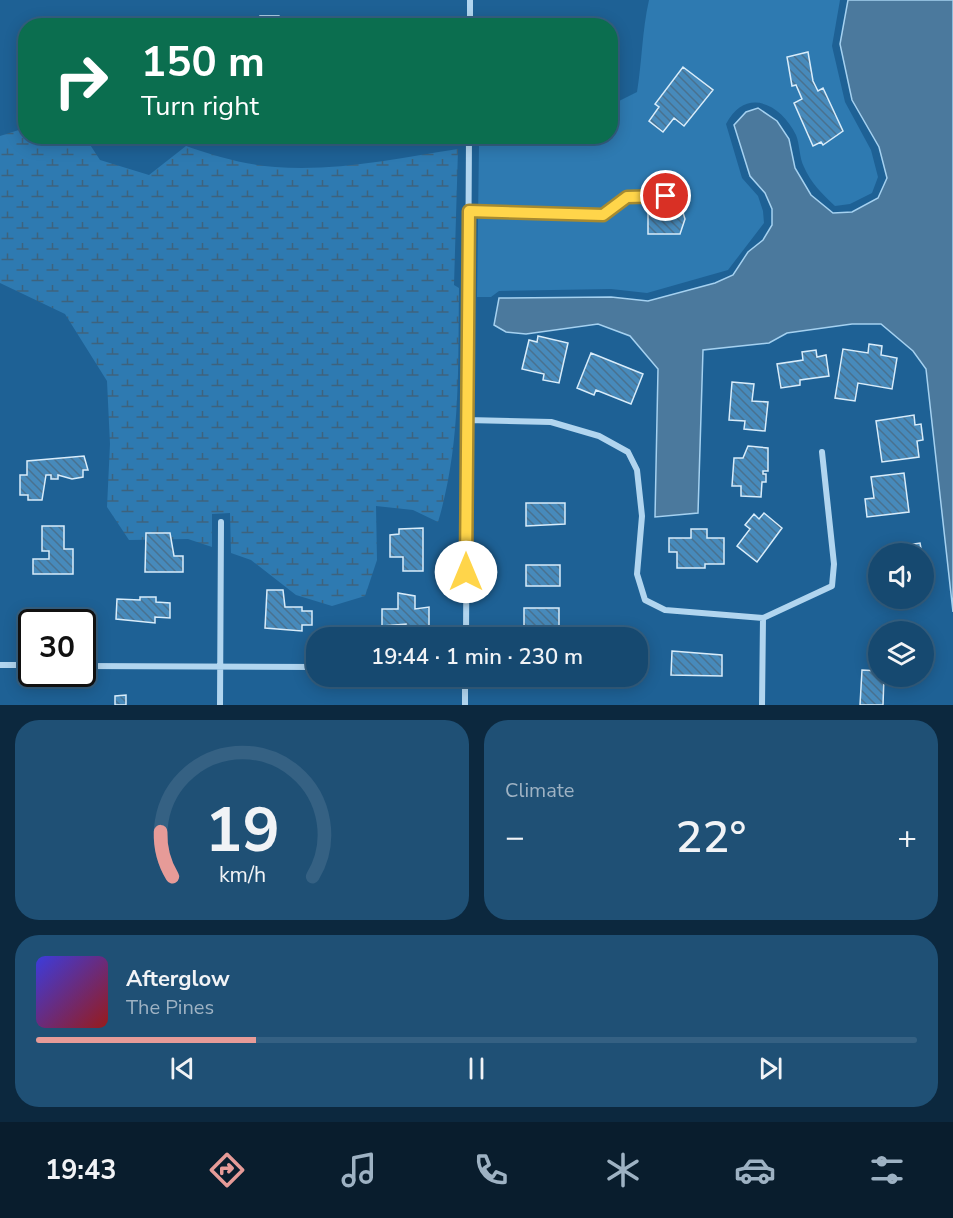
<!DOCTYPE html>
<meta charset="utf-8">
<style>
:root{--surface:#164970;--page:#1f5075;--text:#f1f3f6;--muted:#9eb2c3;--line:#356183;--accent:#e69b98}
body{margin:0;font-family:"Nunito Sans",sans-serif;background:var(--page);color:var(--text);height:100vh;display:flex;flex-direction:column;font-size:22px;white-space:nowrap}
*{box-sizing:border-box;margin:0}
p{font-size:20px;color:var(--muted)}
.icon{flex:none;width:33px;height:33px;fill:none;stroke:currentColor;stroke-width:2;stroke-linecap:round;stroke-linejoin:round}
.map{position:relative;height:705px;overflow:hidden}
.panel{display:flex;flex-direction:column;gap:15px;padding:15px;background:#0c283e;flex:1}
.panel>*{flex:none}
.top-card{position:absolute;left:18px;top:18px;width:600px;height:126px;border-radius:24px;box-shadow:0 3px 15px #0003,0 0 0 2px var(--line);background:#0b6e4f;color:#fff;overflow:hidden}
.controls{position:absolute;left:868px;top:543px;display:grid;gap:12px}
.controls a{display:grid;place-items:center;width:66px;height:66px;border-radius:50%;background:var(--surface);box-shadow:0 3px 15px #0003,0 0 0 2px var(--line);font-size:30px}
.speed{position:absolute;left:18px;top:609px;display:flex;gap:12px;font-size:30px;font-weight:700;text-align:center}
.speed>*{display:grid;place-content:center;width:78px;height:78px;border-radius:50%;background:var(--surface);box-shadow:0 3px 15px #0003,0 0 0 2px var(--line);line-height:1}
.speed .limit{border:3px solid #111;border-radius:9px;background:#fff;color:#111}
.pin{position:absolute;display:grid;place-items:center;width:51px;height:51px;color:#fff;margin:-26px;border:3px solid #fff;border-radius:50%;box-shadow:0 2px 6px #0007}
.me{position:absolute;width:66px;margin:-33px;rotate:0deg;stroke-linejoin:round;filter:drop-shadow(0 0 4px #0008)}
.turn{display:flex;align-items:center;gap:21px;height:126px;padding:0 24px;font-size:27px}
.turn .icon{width:78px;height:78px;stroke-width:2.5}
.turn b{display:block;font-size:42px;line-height:51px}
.big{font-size:45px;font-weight:600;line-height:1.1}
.panel .widget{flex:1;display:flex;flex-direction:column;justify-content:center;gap:9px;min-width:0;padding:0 21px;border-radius:24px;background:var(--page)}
.panel .dial{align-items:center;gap:0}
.dial svg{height:156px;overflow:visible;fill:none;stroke:var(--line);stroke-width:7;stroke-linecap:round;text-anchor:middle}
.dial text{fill:var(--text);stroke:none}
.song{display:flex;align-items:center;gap:18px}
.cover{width:72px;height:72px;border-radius:9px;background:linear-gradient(135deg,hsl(240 70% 55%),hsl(0 70% 35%))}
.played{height:6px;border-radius:3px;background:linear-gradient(90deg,var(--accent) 25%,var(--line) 25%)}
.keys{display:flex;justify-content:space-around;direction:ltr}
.heat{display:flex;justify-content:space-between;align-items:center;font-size:33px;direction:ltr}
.panel .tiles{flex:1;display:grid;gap:15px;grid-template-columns:1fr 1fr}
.widget:last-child{grid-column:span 2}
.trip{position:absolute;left:306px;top:627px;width:342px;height:60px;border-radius:24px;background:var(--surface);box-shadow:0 3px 15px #0003,0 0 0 2px var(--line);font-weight:600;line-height:60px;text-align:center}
.tab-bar{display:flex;height:96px;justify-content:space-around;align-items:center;background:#091d2d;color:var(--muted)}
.tab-bar .icon{width:42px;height:42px}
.tab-bar .active{color:var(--accent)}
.tab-bar b{font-size:27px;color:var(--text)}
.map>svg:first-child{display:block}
</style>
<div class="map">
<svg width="953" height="705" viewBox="0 0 953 705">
<defs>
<pattern id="wetland-marsh" width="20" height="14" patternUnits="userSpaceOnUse" patternTransform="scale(1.5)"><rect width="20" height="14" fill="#2e7ab1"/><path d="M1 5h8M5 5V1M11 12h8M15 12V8" fill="none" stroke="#3d637e"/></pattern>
<pattern id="building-back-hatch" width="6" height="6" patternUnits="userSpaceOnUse" patternTransform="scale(1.5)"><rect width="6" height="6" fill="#478abb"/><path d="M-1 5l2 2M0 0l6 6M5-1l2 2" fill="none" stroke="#49718f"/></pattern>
</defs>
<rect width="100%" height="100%" fill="#1e6195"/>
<!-- wetland -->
<path fill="url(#wetland-marsh)" d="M 25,128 L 26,136 L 85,137 L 100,160 L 149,175 L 186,146 C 215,156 245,165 275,167 C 336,172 398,158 458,149 L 454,285 L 459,288 C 458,367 461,446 438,522 L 413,510 L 376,506 L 377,560 L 365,596 L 332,606 L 296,595 L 251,560 L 231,553 L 230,513 L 212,514 L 212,547 L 188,539 L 129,540 L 107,507 L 110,444 L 107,381 L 65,314 L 0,283 L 0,136 Z"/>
<!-- park -->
<path fill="#2e7ab1" d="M 649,0 L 840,0 L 832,46 L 845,102 L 871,150 L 878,177 L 872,193 L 850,204 L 835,206 C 822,194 811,183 804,167 C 799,157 800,145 796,135 C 781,104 746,86 726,124 L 742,178 L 758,196 L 763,211 L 764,223 L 728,270 L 647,293 L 611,289 L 499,291 L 491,297 L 477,297 L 479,144 L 503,137 L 610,136 L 611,105 L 637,92 C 642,62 642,31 649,0 Z"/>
<!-- water -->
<path fill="#4b799d" stroke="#a5d1f0" stroke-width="1.5" d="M 848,0 L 953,0 L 953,612 L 926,369 L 913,351 L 881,324 L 852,324 L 787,333 L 769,343 L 703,350 L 698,513 L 655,517 L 658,369 L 630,336 L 598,324 L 526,334 L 506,332 L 494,325 L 499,298 L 611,297 L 648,301 L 715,283 L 733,275 L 748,252 L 763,240 L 772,225 L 772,209 L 765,193 L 750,176 L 734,125 L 746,112 L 758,108 L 777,121 L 789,139 L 795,168 L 811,195 L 833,213 L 852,212 L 878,198 L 887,178 L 879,147 L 852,100 L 840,44 Z"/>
<!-- building -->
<path fill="url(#building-back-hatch)" stroke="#d8ecfa" stroke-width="1.5" d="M 260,16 L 279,16 L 283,21 L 288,21 L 288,25 L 303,26 L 260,26 Z
M 399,20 L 430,21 L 430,26 L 379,26 L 379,21 Z
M 808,52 L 813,81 L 818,91 L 823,88 L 843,131 L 823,145 L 821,142 L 813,146 L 794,103 L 802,99 L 796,85 L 792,86 L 787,57 Z
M 683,67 L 713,90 L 684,126 L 674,118 L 663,132 L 649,121 L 659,107 L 655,104 Z
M 648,203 L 680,203 L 685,219 L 680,234 L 648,234 Z
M 538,336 L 568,343 L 559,383 L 543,380 L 544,374 L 522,369 L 529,340 L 537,342 Z
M 869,344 L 882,346 L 881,355 L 897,358 L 892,389 L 858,383 L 855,401 L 835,398 L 843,349 L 868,353 Z
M 816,350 L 817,357 L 826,355 L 829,376 L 800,380 L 800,385 L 781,388 L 777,364 L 803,360 L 802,352 Z
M 591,353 L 643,374 L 631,404 L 596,390 L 594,395 L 577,388 Z
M 732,382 L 754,384 L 752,401 L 768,402 L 765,431 L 744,429 L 745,421 L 729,420 Z
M 914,415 L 915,425 L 921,424 L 923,440 L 917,441 L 919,457 L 882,462 L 876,421 Z
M 748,446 L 768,448 L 768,471 L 763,471 L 763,474 L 766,474 L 766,482 L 762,482 L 761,497 L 741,496 L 741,486 L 732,486 L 734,458 L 743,458 Z
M 84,456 L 88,470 L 83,470 L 83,477 L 72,479 L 58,475 L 58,479 L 51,479 L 51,475 L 46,475 L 42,500 L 28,500 L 28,495 L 20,495 L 20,475 L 27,475 L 27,461 Z
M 904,473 L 909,512 L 867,517 L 865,499 L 874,498 L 871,477 Z
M 526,503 L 565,503 L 565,524 L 526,526 Z
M 764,513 L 782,528 L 757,562 L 737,546 L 750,529 L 745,525 L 754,514 L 759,519 Z
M 42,526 L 64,526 L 64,549 L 73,549 L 73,574 L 33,574 L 33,559 L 49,559 L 49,551 L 42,551 Z
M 423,528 L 423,571 L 403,571 L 403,557 L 390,557 L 390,535 L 399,534 L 399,529 Z
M 691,529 L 707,529 L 707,538 L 724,538 L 724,564 L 705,564 L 705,568 L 677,568 L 677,552 L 669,552 L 669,538 L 691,538 Z
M 146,533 L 170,533 L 174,556 L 183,556 L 183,572 L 145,572 Z
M 920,543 L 922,554 L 881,554 L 881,549 Z
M 526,565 L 560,565 L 560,586 L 526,586 Z
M 267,590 L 283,590 L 285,607 L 302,607 L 302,611 L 312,611 L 312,625 L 302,625 L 302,631 L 265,628 Z
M 398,593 L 415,596 L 415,609 L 429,607 L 429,627 L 406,629 L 406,624 L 382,626 L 382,609 L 398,609 Z
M 140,597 L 156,597 L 156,602 L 170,603 L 170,618 L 155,617 L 155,623 L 116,619 L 117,599 L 140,600 Z
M 524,608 L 559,608 L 559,629 L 524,629 Z
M 672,651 L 722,655 L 722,676 L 671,675 Z
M 862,670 L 879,671 L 879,676 L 884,676 L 883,705 L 860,705 Z
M 523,676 L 566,676 L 566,681 L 523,681 Z
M 126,695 L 126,705 L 115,705 L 115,696 Z"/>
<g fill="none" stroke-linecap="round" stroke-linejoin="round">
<!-- lane -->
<path stroke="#b1d5ef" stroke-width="4.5" d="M 469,211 L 603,215 L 627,197 L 666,196"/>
<!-- street -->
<path stroke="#b1d5ef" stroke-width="6" d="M 470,26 L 470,0
M 467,420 L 551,422 L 599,436 L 628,452 L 637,470 L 642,516 L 637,574 L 645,600 L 665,610 L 763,618
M 763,618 L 832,586 L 834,564 L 822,452
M 466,638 L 469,136
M 0,665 L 32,665
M 82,666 L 316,667
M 465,676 L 465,705
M 220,705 L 221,522
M 762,705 L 763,618"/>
</g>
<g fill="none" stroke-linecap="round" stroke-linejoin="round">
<defs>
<path id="route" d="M 466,572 L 469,211 L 603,215 L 627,197 L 666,196"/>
</defs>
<!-- route casing -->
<use href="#route" stroke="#a68a30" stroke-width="15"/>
<!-- route -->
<use href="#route" stroke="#ffd54a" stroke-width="10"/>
</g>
</svg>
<div class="controls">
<a><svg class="icon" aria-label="sound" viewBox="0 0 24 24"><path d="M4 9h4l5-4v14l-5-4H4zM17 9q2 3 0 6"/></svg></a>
<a><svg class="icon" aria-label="layers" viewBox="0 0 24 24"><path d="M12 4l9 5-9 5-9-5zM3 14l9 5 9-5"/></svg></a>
</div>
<div class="speed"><div class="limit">30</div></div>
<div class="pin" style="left:666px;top:196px;background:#d93025"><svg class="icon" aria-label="arrive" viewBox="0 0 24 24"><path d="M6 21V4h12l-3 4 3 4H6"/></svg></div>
<svg class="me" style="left:466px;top:572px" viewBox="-20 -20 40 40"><circle r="19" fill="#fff"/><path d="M0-13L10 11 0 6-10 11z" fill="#ffd54a"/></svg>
<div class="trip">19:44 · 1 min · 230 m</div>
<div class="top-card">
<div class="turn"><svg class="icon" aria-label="right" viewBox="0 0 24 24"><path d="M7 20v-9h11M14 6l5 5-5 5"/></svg><div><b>150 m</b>Turn right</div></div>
</div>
</div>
<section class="panel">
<div class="tiles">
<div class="widget dial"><svg viewBox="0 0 100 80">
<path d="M14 69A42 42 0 1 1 86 69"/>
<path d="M14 69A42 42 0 0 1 8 46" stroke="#e69b98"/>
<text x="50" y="56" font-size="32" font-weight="700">19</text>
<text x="50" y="72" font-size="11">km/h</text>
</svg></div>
<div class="widget"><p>Climate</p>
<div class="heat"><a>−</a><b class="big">22°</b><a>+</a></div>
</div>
<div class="widget">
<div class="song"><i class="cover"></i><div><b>Afterglow</b><p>The Pines</p></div></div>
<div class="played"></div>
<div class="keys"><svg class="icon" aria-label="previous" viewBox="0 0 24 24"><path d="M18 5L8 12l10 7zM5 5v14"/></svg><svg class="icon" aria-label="pause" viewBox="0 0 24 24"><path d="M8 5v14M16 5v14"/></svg><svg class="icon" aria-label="next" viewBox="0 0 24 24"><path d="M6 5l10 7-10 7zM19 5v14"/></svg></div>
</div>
</div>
</section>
<nav class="tab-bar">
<b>19:43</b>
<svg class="icon active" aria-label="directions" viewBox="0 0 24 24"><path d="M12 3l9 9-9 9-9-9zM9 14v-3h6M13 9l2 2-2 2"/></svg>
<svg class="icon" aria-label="music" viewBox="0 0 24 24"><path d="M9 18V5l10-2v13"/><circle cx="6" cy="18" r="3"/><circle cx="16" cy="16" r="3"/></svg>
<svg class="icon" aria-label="phone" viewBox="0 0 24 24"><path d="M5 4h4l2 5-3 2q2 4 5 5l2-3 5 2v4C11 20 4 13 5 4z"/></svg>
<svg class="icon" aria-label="climate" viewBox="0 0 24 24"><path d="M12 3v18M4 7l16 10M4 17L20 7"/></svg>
<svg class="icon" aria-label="car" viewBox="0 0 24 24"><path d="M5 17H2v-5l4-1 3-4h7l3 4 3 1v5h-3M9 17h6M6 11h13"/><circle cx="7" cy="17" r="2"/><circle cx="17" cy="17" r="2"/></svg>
<svg class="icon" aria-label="filters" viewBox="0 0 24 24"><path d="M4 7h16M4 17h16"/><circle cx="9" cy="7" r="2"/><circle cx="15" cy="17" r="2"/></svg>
</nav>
